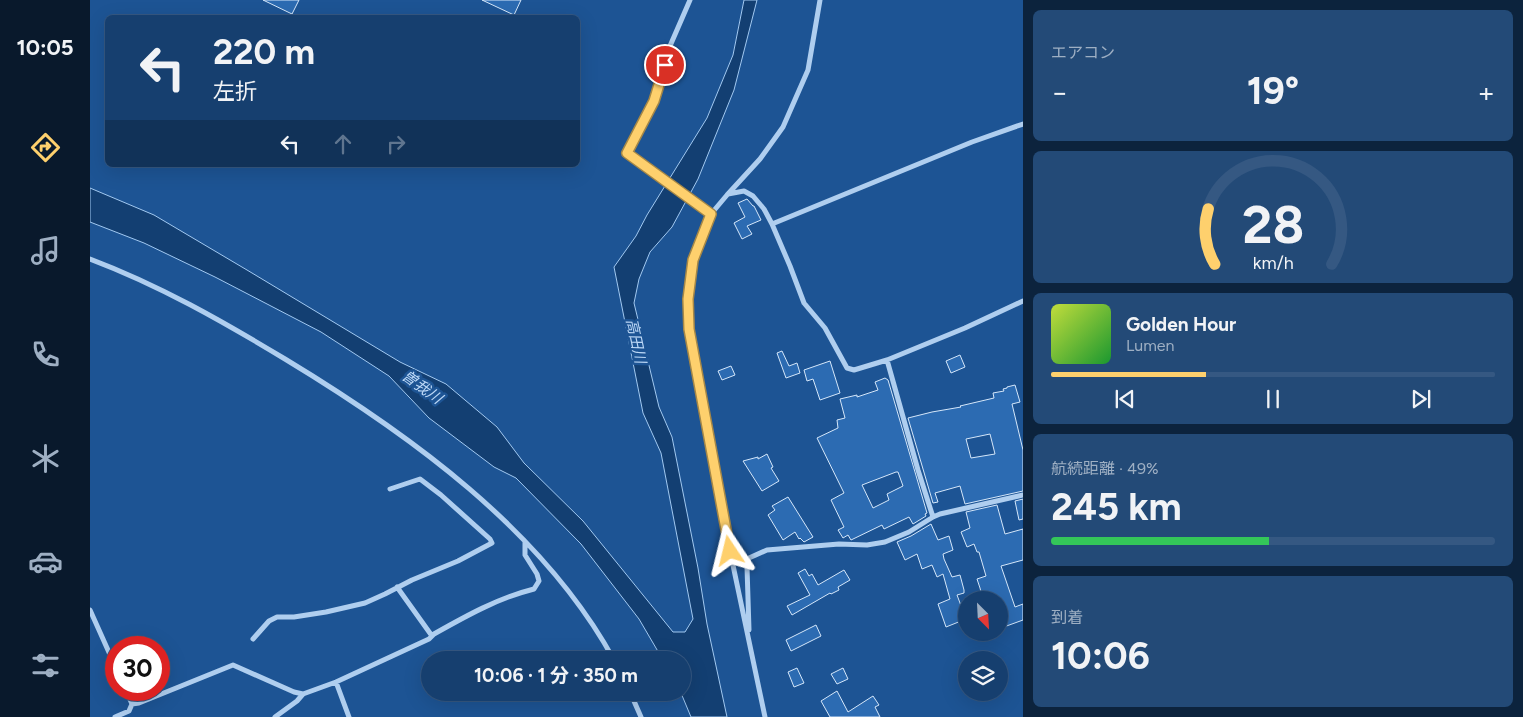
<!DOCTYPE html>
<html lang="ja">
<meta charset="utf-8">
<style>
:root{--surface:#163f6f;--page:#234a77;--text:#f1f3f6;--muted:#9eafc3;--line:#355882;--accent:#fed06d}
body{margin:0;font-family:Figtree,"Noto Sans JP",sans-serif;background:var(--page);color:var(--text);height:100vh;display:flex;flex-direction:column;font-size:19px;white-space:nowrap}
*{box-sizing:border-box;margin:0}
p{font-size:16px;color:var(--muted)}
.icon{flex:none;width:28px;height:28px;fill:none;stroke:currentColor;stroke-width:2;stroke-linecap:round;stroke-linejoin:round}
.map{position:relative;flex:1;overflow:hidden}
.sheet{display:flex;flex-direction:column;gap:10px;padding:10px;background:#0c233d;width:500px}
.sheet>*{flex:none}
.banner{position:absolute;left:15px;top:15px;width:475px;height:152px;border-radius:8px;box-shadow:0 5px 20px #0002,0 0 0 1px var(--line);background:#163f6f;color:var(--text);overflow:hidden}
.needle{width:32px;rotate:156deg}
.controls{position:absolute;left:868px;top:591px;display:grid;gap:10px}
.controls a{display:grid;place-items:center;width:50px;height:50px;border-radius:50%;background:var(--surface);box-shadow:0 5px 20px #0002,0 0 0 1px var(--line);font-size:25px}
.speed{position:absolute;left:15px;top:636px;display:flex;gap:10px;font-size:25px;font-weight:700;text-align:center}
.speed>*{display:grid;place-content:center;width:65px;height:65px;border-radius:50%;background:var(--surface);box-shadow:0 5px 20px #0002,0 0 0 1px var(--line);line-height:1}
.speed .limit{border:8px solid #d22;background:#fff;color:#111}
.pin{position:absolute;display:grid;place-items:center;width:42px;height:42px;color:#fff;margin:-21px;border:2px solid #fff;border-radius:50%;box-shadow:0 1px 5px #0007}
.me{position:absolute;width:55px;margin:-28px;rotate:350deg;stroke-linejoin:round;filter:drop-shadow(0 0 4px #0008)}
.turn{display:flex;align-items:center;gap:18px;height:105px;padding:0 25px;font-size:22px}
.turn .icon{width:65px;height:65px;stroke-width:2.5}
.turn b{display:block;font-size:35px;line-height:42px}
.lanes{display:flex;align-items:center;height:48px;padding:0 25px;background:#0003;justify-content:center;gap:25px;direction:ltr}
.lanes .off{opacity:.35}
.big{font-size:38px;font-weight:700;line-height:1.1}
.sheet .tile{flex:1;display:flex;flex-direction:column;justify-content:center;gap:8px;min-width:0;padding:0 18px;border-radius:8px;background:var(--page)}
.sheet .dial{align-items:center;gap:0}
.dial svg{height:130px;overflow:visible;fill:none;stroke:var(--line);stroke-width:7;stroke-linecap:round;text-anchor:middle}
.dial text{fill:var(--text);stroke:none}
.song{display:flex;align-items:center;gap:15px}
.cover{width:60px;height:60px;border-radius:8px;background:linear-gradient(135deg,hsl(70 70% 55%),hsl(130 70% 35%))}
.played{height:5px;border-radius:2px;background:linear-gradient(90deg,var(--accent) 35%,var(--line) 35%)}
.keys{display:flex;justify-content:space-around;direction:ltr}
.heat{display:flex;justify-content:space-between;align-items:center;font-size:28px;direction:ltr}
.charge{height:8px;border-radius:4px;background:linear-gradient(90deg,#34c759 49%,var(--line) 0)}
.trip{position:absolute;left:331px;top:651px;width:270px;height:50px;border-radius:25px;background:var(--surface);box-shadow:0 5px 20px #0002,0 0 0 1px var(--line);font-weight:700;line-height:50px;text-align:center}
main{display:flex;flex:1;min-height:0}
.dock{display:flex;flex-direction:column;width:90px;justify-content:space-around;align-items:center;background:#09192c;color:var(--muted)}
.dock .icon{width:35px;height:35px}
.dock .on{color:var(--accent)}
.dock b{font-size:22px;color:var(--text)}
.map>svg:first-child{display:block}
</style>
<main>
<nav class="dock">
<b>10:05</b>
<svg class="icon on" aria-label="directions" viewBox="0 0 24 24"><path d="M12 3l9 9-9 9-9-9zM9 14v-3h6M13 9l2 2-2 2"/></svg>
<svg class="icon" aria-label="music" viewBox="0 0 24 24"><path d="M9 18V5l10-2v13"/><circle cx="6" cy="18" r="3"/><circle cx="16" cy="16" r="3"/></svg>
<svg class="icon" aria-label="phone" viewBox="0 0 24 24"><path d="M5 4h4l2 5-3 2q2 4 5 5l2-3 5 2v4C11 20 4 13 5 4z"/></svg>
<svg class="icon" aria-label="climate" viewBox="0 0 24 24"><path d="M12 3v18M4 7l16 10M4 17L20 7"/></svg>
<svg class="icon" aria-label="car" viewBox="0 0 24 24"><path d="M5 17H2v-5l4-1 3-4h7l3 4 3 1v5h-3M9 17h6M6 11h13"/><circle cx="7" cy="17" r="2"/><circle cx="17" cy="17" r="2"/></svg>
<svg class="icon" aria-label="filters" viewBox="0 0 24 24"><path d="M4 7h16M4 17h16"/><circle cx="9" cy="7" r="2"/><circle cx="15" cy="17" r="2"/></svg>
</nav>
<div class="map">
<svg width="933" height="717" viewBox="0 0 933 717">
<rect width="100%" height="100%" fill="#1d5494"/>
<!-- water -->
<path fill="#133f72" stroke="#a2c9f1" d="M 654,0 L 667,0 L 644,90 L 608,179 L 582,227 L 560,252 L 549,279 L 544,303 L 569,407 L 582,437 L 608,568 L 617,624 L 637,717 L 601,717 L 591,693 L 592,692 L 592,660 L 573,660 L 549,619 L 491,544 L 426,478 L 404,467 L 339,418 L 299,376 L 231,332 L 125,277 L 54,243 L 0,222 L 0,188 L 64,215 L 157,270 L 310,362 L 356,384 L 407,427 L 434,463 L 493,521 L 583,632 L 595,632 L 603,619 L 571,453 L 553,413 L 524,267 L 546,236 L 557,215 L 617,118 L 643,55 Z"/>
<!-- building -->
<path fill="#2c6bb2" stroke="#d5e7fa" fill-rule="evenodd" d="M 173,0 L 209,0 L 202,14 Z
M 392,0 L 431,0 L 424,15 Z
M 657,199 L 663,206 L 664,206 L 671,220 L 657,226 L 662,234 L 652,239 L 644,223 L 655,217 L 648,203 Z
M 692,351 L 699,366 L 707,363 L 710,373 L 696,378 L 687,353 Z
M 870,355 L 875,367 L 861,373 L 856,361 Z
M 740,361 L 750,393 L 730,400 L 723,379 L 717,381 L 714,370 Z
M 641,366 L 645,375 L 632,380 L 628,371 Z
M 795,378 L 798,380 L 837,513 L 835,514 L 836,516 L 823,524 L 819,517 L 794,529 L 792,525 L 761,540 L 758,535 L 753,538 L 748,530 L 754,527 L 741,500 L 754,493 L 727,438 L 748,428 L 747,420 L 755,418 L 750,399 L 767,395 L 767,397 L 788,390 L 785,382 ZM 806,472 L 808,472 L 813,486 L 797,494 L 799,500 L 783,508 L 772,485 Z
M 925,385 L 930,402 L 922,404 L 933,450 L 933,491 L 875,504 L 870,486 L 845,493 L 848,502 L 843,503 L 818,418 L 842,412 L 871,407 L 870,406 L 904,398 L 903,393 L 914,391 L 913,389 L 917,388 L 917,387 ZM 900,434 L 905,454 L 881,458 L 876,439 Z
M 677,454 L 683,467 L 681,468 L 689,481 L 672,491 L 653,461 L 668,457 L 668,459 Z
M 698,497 L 723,537 L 714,542 L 710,538 L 709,539 L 705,532 L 693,540 L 678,515 L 685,510 L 682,506 Z
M 933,499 L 933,519 L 929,520 L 925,501 Z
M 907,505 L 915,534 L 933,529 L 933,560 L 911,566 L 925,607 L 933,604 L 933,620 L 911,628 L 909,621 L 909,600 L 893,600 L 890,588 L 887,579 L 896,576 L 889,552 L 887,552 L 884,544 L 877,547 L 871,532 L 880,528 L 876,512 Z
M 841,524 L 848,540 L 859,536 L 863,550 L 853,554 L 854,559 L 862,577 L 870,575 L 874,590 L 874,593 L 867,595 L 876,619 L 856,627 L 848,604 L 860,599 L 853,574 L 847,577 L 842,565 L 832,569 L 827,554 L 815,560 L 807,542 L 821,536 Z
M 715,569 L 719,576 L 722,574 L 728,585 L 754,570 L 760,580 L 748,587 L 749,590 L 741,594 L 740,593 L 702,615 L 697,606 L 720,595 L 708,573 Z
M 726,625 L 731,636 L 701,651 L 696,640 Z
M 707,668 L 714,683 L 704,687 L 698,672 Z
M 753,668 L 758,679 L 747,684 L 741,674 Z
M 747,691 L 758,712 L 783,696 L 789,705 L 785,707 L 790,717 L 740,717 L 731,701 Z"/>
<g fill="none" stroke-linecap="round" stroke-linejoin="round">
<!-- minor -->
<path stroke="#afceef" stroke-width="5" d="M 600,0 L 580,46 L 564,101 L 537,153 L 621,214
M 638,194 L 654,191 L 663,196 L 674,209 L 682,224 L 700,266 L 714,303 L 735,328 L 757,368 L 764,370 L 797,360 L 875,328 L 933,301
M 682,224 L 882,142 L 933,124
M 0,259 C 69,285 132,321 195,359 C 319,434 453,530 524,660
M 797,360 L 828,470 L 843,517
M 307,587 L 342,636
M 0,610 L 26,668
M 659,630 L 657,567 L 659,558 L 677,550 L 749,544 L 777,545 L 795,542 L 819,532 L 843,517 L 850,514 L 933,495
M 163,639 L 179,621 L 187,617 L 204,617 L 236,612 L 275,603 L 295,594 L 322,580 L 368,561 L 402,543 L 400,539 L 351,495 L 330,479 L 300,489
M 246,682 L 259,717
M 36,690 L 42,704
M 540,692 L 551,717
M 42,704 L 49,703 L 143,665 L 204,692 L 213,694
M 25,717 L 39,711 L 42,704
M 185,717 L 207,701 L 213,694 L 246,682 L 339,639 L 344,634 C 376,616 408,598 444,589 L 449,581 L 447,574 L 435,555 L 435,542
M 675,717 L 640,551 L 599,329 L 598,299 L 603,260 L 621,214 L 637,195 L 670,159 L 693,127 L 718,70 L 730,0"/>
</g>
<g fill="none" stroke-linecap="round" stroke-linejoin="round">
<defs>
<path id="route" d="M 575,65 L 564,101 L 537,153 L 621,214 L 603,260 L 598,299 L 599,329 L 640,551"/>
</defs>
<!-- route casing -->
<use href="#route" stroke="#a58747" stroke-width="12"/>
<!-- route -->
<use href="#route" stroke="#fed06d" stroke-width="9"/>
</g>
<g text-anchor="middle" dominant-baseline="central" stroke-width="5" stroke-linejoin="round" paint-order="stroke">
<!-- water labels -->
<g font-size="15" font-style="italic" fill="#bbd7f6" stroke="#1d5494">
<text transform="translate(546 341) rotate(78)">高田川</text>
<text transform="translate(332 387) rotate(36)">曽我川</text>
</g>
</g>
</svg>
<div class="controls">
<a><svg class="needle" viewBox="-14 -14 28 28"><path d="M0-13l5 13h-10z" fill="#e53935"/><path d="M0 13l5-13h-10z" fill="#9eafc3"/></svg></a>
<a><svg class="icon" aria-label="layers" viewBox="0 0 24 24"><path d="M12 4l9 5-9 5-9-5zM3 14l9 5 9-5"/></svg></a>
</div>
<div class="speed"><div class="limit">30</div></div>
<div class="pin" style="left:575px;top:65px;background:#d93025"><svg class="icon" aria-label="arrive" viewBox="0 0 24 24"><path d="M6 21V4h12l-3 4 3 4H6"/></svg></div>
<svg class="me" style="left:640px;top:551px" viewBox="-20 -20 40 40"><path d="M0-17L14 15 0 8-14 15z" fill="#fed06d" stroke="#fff" stroke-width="4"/></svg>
<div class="trip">10:06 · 1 分 · 350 m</div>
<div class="banner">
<div class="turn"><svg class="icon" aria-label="left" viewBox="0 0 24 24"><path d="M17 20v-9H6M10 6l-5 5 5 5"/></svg><div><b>220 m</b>左折</div></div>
<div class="lanes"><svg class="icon" aria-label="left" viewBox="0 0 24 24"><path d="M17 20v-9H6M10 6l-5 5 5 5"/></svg><svg class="icon off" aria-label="ahead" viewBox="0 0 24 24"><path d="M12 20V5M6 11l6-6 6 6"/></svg><svg class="icon off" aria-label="right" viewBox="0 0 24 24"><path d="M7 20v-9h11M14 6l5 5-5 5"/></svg></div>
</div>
</div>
<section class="sheet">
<div class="tile"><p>エアコン</p>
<div class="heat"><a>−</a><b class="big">19°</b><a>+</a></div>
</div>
<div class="tile dial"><svg viewBox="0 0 100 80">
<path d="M14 69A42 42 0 1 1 86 69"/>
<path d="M14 69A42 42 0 0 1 10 35" stroke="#fed06d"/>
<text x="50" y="56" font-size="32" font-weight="700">28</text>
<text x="50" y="72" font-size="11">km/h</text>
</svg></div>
<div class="tile">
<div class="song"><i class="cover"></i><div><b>Golden Hour</b><p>Lumen</p></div></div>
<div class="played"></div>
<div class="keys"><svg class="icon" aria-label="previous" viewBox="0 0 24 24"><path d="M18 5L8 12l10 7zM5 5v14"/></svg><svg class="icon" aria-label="pause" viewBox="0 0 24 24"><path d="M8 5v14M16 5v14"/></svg><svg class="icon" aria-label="next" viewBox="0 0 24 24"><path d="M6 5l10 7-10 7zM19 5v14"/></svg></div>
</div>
<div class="tile"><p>航続距離 · 49%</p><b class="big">245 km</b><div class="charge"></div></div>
<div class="tile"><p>到着</p><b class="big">10:06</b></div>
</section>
</main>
